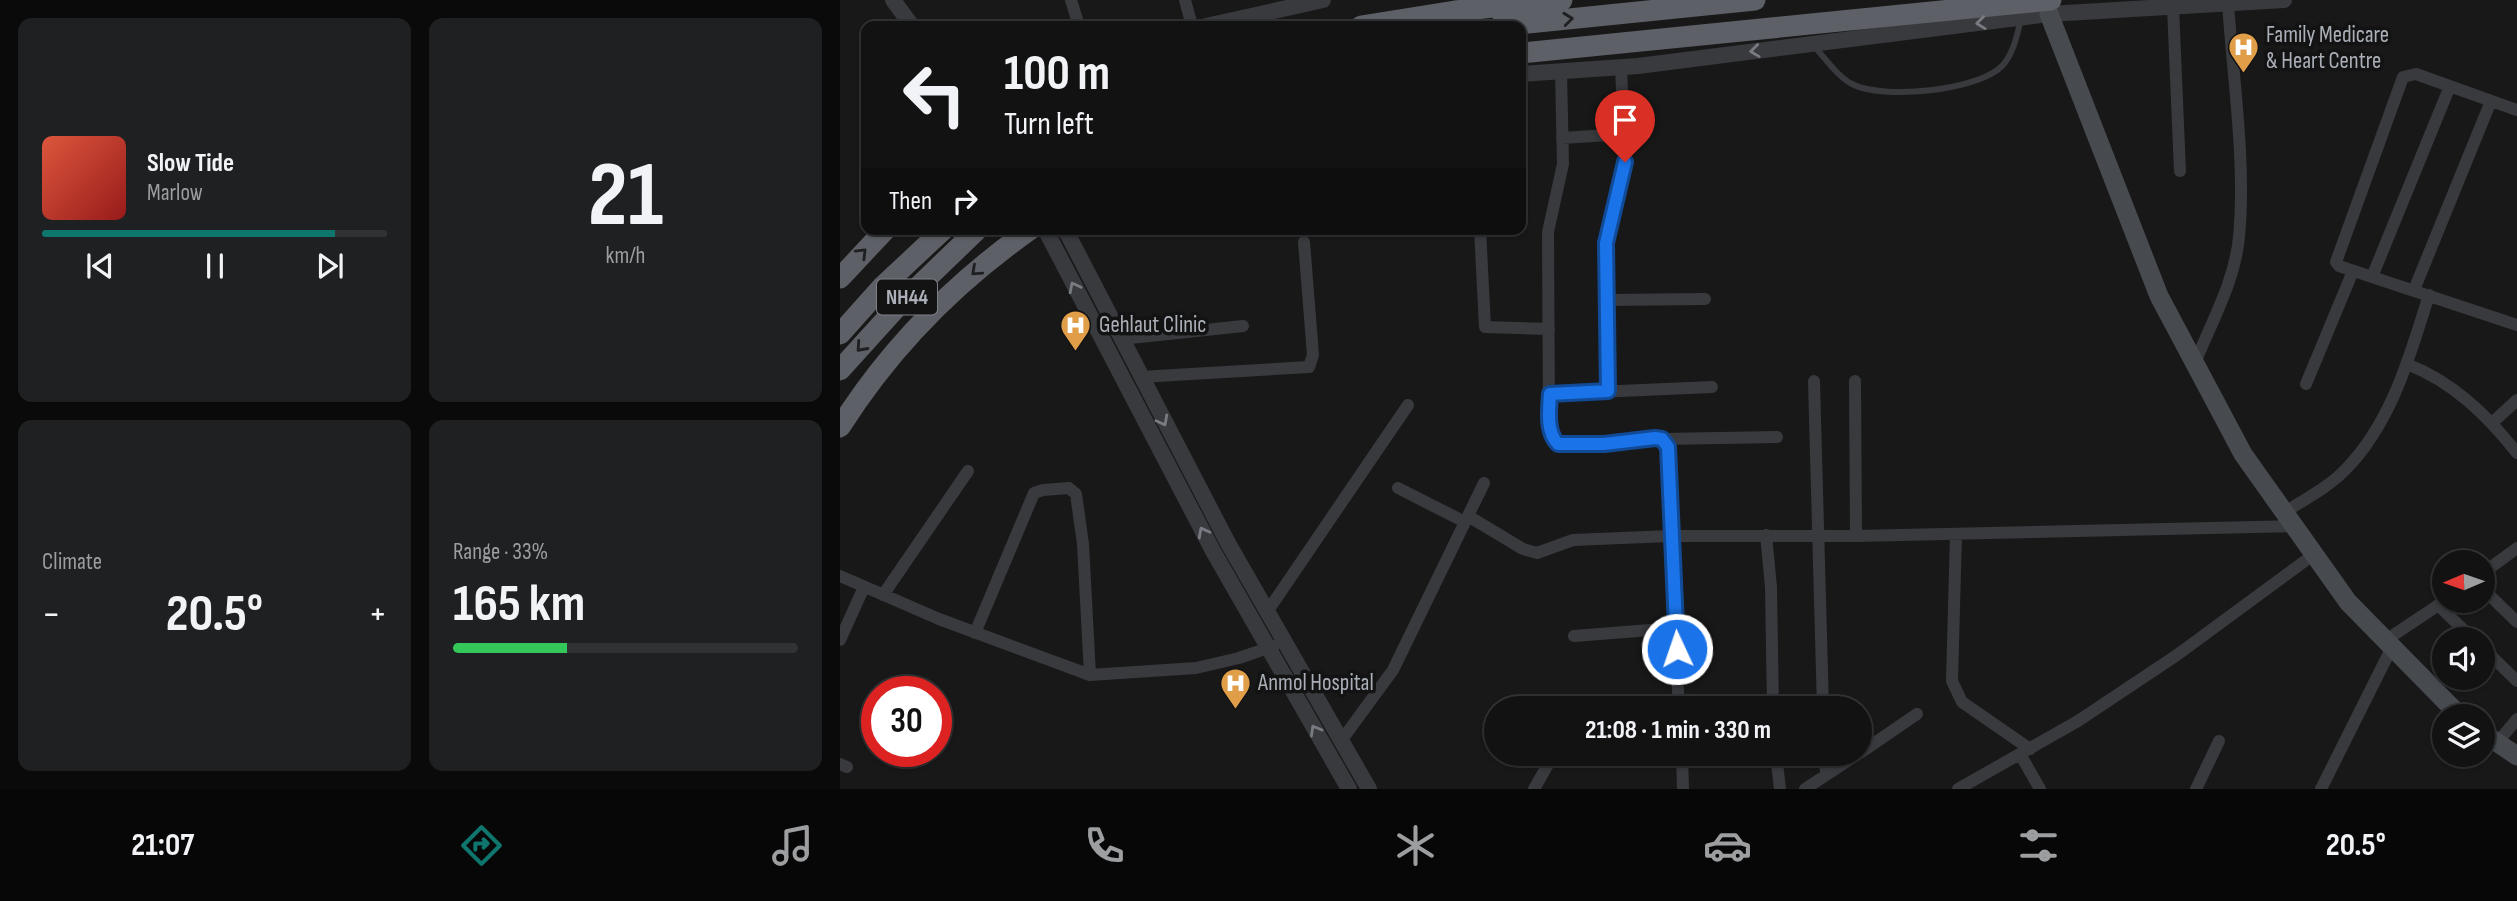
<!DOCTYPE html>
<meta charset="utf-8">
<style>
:root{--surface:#121213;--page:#1f2021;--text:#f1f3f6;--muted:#9c9ea0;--line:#313233;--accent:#0f766e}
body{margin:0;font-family:"Sofia Sans Condensed",sans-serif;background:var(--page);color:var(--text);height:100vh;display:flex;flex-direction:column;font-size:26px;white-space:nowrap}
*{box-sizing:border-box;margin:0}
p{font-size:23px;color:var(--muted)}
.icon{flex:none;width:38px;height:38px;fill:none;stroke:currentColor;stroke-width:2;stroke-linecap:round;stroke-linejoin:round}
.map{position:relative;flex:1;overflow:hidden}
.drawer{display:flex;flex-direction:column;gap:18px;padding:18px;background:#0a0a0a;width:840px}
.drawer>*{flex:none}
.guide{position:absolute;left:21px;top:21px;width:665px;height:214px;border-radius:14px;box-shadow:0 2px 5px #0004,0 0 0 2px var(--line);background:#121213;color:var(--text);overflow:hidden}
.needle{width:46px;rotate:268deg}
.tools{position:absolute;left:1592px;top:550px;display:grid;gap:14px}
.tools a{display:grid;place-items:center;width:63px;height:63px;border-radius:50%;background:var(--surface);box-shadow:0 2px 5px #0004,0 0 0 2px var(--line);font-size:35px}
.speed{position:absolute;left:21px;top:676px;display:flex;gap:14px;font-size:35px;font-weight:700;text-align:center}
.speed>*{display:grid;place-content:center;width:91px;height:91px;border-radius:50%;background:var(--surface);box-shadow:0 2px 5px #0004,0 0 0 2px var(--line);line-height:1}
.speed .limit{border:10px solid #d22;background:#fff;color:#111}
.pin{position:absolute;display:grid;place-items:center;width:60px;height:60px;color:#fff;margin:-72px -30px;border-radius:50% 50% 50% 0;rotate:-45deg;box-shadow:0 0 7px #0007}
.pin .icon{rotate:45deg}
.me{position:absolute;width:77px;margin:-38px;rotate:357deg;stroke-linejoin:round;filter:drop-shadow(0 0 5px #0008)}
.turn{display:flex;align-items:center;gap:24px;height:147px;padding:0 28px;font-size:32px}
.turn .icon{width:91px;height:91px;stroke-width:2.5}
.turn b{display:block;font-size:49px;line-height:60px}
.then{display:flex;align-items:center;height:66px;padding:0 28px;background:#0003;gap:14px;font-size:26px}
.big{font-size:52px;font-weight:700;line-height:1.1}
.drawer .card{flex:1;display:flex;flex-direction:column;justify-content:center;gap:10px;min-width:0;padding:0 24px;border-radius:14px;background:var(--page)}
.drawer .dial{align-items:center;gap:0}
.dial b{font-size:91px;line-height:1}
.song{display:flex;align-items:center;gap:21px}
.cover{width:84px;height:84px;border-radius:10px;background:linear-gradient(135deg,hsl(10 70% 55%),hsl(0 70% 35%))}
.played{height:7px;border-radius:4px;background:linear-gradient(90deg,var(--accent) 85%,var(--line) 85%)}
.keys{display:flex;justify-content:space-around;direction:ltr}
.heat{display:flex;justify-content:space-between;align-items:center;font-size:38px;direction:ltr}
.charge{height:10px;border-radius:5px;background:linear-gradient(90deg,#34c759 33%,var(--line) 0)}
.drawer .tiles{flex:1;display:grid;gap:18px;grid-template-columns:repeat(2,1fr)}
.trip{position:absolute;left:644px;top:696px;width:388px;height:70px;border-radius:35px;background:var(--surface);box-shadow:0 2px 5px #0004,0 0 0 2px var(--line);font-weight:700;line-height:70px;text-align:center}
.dock{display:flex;height:112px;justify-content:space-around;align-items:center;background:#070708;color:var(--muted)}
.dock .icon{width:49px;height:49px}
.dock .current{color:var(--accent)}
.dock b{font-size:32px;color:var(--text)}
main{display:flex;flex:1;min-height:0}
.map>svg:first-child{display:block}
</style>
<main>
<section class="drawer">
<div class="tiles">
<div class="card">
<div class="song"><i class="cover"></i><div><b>Slow Tide</b><p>Marlow</p></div></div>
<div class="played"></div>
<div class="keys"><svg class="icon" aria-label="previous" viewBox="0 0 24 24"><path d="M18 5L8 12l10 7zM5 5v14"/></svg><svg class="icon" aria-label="pause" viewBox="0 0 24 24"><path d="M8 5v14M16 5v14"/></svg><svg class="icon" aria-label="next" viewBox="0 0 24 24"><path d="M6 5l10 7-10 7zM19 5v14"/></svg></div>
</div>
<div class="card dial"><b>21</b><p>km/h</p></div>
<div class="card"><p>Climate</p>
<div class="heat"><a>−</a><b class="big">20.5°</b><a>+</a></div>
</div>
<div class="card"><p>Range · 33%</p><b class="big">165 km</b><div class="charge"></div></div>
</div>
</section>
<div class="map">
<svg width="1677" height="789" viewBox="0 0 1677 789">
<rect width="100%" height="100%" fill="#181819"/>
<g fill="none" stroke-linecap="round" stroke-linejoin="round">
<!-- service -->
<path stroke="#393a3e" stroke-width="6" d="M 974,46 C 985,58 998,77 1012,84 C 1042,100 1140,91 1163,65 C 1174,52 1177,35 1181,19"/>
<!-- minor -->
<path stroke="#393a3e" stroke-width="12" d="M 231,0 L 239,26
M 345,0 L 352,26
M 1333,7 L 1340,171
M 721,71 L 723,164 L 708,232 L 709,420 C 710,427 710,437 716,441 C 729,453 801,437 822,439 C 837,459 831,510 830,536 L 1016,536 L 1455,526
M 1677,110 L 1576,74 L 1563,77 L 1496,262 L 1499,266 L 1677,325
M 722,138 L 784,134
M 640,229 L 645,327 L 709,329
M 1532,277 L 1610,86
M 1574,290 L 1651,101
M 767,300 L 865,299
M 281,339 L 403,326
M 1355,363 C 1371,323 1395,281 1399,237 C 1406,161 1393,80 1388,3
M 1567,364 C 1613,382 1647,415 1677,453
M 300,377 L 469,367 L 473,355 L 464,242
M 974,381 L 983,709
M 1015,381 L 1016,536
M 1466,384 L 1513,271
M 768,391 L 767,243 L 785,162 L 781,67
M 710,394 L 872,387
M 1653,422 L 1677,400
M 822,439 L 937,437
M 558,488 L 625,522
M 1445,512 C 1465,499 1489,487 1506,469 C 1552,422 1570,355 1589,295
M 628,516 L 683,549 L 697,553 L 733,540 L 830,536 L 839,709
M 1116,534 L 1112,681 L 1122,702 L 1190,749
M 926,535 L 931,587 L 933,709
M 1643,573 L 1677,548
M 0,576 L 99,619 L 250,675 L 356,668 L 399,658 L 434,646
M 1643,589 L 1677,622
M 43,595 L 128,471
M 1598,605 L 1633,639
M 427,612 L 568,405
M 135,633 L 194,493 L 203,490 L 229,488 L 236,494 L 243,544 L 250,675
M 734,636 L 836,628
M 0,640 L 24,587
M 1546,640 L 1606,600
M 1643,648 L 1677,681
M 501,741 L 553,670 L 644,483
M 1657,743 L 1677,719
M 1020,753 L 1077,714
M 842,754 L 843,789
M 936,754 L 940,789
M 985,754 L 986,775
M 1180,754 L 1200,789
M 0,764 L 7,767
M 694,789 L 714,754
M 965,789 L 1018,754
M 1118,789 L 1238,721 L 1337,655 L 1473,555
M 1356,789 L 1379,741
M 1481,789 L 1552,647"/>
<!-- tertiary -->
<path stroke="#393a3e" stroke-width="16" d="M 53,0 L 72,26
M 366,26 L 483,0
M 681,74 L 798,66 L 1209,14 L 1444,0
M 205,229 L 373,551 L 509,789
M 225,229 L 388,543 L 529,789"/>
<!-- secondary -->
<path stroke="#474a4e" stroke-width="19" d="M 1209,14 L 1319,296 L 1403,454 L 1508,602 L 1620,716
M 1643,733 L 1677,756"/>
<!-- trunk -->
<path stroke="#5d6066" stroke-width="21" d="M 521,26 L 615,11 L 722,0
M 660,26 L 915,0
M 681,53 L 1211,0
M 0,278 L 46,229
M 0,334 L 42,287 L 104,229
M 0,370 L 57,307 L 138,229
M 0,427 C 50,348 114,283 191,229"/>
</g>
<!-- one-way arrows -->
<defs><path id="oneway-chevron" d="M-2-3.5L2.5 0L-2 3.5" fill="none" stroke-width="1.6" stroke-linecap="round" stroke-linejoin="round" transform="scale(1.75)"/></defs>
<g stroke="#1e1f20">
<use href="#oneway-chevron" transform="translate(728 19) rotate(-6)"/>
<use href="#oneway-chevron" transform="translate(22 253) rotate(-45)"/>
<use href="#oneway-chevron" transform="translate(136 271) rotate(138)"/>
<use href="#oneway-chevron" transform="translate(21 347) rotate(132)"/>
</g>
<g stroke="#787b81">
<use href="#oneway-chevron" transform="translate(1141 23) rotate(173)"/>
<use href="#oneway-chevron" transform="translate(915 51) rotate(173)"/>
<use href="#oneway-chevron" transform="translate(234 287) rotate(-117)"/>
<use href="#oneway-chevron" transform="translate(323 421) rotate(62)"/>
<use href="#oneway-chevron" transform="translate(363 532) rotate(-118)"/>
<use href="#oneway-chevron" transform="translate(475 730) rotate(-120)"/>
</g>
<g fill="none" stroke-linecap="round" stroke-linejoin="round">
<defs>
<path id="route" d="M 785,162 L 766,243 L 768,391 L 710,394 C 709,410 706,432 718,444 L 764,444 L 815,438 L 822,439 L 828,447 L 837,649"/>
</defs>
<!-- route casing -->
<use href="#route" stroke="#114b97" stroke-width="18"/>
<!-- route -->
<use href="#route" stroke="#1a73e8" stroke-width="12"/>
</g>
<!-- icons -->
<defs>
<symbol id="hospital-pin" viewBox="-11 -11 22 30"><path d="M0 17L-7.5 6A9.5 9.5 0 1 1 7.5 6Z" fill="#e19e48" stroke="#131314"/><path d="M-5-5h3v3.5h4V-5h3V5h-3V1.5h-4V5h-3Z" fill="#fff"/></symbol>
</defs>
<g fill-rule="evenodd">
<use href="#hospital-pin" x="1386" y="30" width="35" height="47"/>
<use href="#hospital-pin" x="218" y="308" width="35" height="47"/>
<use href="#hospital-pin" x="378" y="666" width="35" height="47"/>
</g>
<g text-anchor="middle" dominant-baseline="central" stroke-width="7" stroke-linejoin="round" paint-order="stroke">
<!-- shield labels -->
<rect fill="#131314" stroke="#7d8187" stroke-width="2" x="37" y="279.5" width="60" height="35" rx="5"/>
<g font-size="21" font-weight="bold" fill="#abb0b8">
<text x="67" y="297">NH44</text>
</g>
<!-- poi labels -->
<g font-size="23" fill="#abb0b8" stroke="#131314" text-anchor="start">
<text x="1426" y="35">Family Medicare<tspan x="1426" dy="26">&amp; Heart Centre</tspan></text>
<text x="259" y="325">Gehlaut Clinic</text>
<text x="418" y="683">Anmol Hospital</text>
</g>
</g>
</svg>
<div class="tools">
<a><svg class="needle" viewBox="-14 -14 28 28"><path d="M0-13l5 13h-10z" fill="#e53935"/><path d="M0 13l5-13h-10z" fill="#9c9ea0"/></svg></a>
<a><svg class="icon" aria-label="sound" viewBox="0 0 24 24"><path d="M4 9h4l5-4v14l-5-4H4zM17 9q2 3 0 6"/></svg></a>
<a><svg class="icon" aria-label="layers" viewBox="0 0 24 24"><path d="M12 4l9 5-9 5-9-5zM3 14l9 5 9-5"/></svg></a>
</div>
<div class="speed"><div class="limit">30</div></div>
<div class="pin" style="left:785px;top:162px;background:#d93025"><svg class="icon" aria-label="arrive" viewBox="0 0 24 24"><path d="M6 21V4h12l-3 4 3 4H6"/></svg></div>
<svg class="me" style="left:837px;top:649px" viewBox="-20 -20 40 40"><circle r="17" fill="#1a73e8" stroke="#fff" stroke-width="3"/><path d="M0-11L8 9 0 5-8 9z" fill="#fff"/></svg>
<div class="trip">21:08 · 1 min · 330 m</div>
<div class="guide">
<div class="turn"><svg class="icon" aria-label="left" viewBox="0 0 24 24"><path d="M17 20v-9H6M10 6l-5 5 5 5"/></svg><div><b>100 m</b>Turn left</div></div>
<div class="then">Then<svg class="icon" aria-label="right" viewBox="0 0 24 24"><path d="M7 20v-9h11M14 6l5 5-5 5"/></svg></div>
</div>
</div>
</main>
<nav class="dock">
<b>21:07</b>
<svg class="icon current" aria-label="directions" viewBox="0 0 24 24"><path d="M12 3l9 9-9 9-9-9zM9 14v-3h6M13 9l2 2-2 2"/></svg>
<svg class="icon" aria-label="music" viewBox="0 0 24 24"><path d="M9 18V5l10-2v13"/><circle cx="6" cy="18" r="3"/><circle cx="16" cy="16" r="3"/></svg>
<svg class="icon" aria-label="phone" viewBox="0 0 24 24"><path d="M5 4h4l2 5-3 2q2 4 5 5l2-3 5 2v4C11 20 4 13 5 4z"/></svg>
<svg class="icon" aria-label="climate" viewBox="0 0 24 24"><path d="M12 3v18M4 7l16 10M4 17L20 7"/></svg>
<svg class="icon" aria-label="car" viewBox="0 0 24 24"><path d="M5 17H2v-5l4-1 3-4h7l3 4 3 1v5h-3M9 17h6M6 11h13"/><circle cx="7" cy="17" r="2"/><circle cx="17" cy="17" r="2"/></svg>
<svg class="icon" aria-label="filters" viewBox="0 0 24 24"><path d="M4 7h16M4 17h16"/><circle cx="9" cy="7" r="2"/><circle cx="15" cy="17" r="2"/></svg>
<b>20.5°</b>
</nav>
